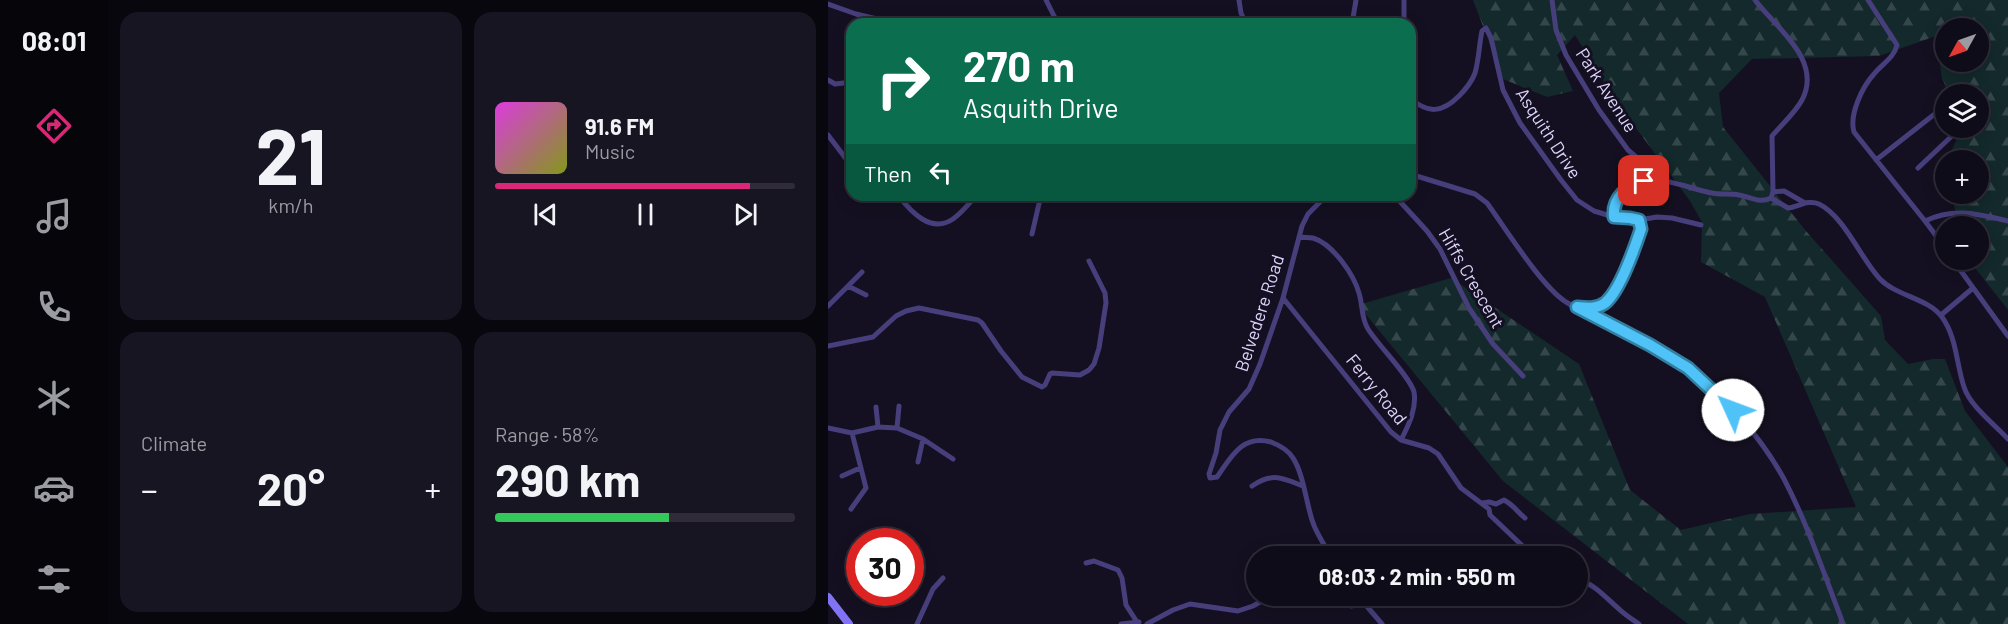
<!DOCTYPE html>
<meta charset="utf-8">
<style>
:root{--surface:#0f0c19;--page:#181522;--text:#f1f3f6;--muted:#9b9ba2;--line:#2f2c38;--accent:#db2777}
body{margin:0;font-family:Barlow,sans-serif;background:var(--page);color:var(--text);height:100vh;display:flex;flex-direction:column;font-size:22px;white-space:nowrap}
*{box-sizing:border-box;margin:0}
p{font-size:20px;color:var(--muted)}
.icon{flex:none;width:33px;height:33px;fill:none;stroke:currentColor;stroke-width:2;stroke-linecap:round;stroke-linejoin:round}
.map{position:relative;flex:1;overflow:hidden}
.side{display:flex;flex-direction:column;gap:12px;padding:12px;background:#08070e;width:720px}
.side>*{flex:none}
.top-card{position:absolute;left:18px;top:18px;width:570px;height:183px;border-radius:18px;box-shadow:0 3px 15px #0003,0 0 0 2px var(--line);background:#0b6e4f;color:#fff;overflow:hidden}
.needle{width:39px;rotate:230deg}
.controls{position:absolute;left:1107px;top:18px;display:grid;gap:12px}
.controls a{display:grid;place-items:center;width:54px;height:54px;border-radius:50%;background:var(--surface);box-shadow:0 3px 15px #0003,0 0 0 2px var(--line);font-size:30px}
.speed{position:absolute;left:18px;top:528px;display:flex;gap:12px;font-size:30px;font-weight:700;text-align:center}
.speed>*{display:grid;place-content:center;width:78px;height:78px;border-radius:50%;background:var(--surface);box-shadow:0 3px 15px #0003,0 0 0 2px var(--line);line-height:1}
.speed .limit{border:9px solid #d22;background:#fff;color:#111}
.pin{position:absolute;display:grid;place-items:center;width:51px;height:51px;color:#fff;margin:-26px;border-radius:12px;box-shadow:0 3px 9px #0006}
.me{position:absolute;width:66px;margin:-33px;rotate:313deg;stroke-linejoin:round;filter:drop-shadow(0 0 4px #0008)}
.turn{display:flex;align-items:center;gap:21px;height:126px;padding:0 18px;font-size:27px}
.turn .icon{width:78px;height:78px;stroke-width:2.5}
.turn b{display:block;font-size:42px;line-height:51px}
.then{display:flex;align-items:center;height:57px;padding:0 18px;background:#0003;gap:12px;font-size:22px}
.big{font-size:45px;font-weight:700;line-height:1.1}
.side .card{flex:1;display:flex;flex-direction:column;justify-content:center;gap:9px;min-width:0;padding:0 21px;border-radius:18px;background:var(--page)}
.side .dial{align-items:center;gap:0}
.dial b{font-size:78px;line-height:1}
.song{display:flex;align-items:center;gap:18px}
.cover{width:72px;height:72px;border-radius:9px;background:linear-gradient(135deg,hsl(300 70% 55%),hsl(70 70% 35%))}
.played{height:6px;border-radius:3px;background:linear-gradient(90deg,var(--accent) 85%,var(--line) 85%)}
.keys{display:flex;justify-content:space-around;direction:ltr}
.heat{display:flex;justify-content:space-between;align-items:center;font-size:33px;direction:ltr}
.charge{height:9px;border-radius:4px;background:linear-gradient(90deg,#34c759 58%,var(--line) 0)}
.side .tiles{flex:1;display:grid;gap:12px;grid-template-columns:repeat(2,1fr)}
.trip{position:absolute;left:418px;top:546px;width:342px;height:60px;border-radius:30px;background:var(--surface);box-shadow:0 3px 15px #0003,0 0 0 2px var(--line);font-weight:700;line-height:60px;text-align:center}
main{display:flex;flex:1;min-height:0}
.tabs{display:flex;flex-direction:column;width:108px;justify-content:space-around;align-items:center;background:#06050a;color:var(--muted)}
.tabs .icon{width:42px;height:42px}
.tabs .current{color:var(--accent)}
.tabs b{font-size:27px;color:var(--text)}
.map>svg:first-child{display:block}
</style>
<main>
<nav class="tabs">
<b>08:01</b>
<svg class="icon current" aria-label="directions" viewBox="0 0 24 24"><path d="M12 3l9 9-9 9-9-9zM9 14v-3h6M13 9l2 2-2 2"/></svg>
<svg class="icon" aria-label="music" viewBox="0 0 24 24"><path d="M9 18V5l10-2v13"/><circle cx="6" cy="18" r="3"/><circle cx="16" cy="16" r="3"/></svg>
<svg class="icon" aria-label="phone" viewBox="0 0 24 24"><path d="M5 4h4l2 5-3 2q2 4 5 5l2-3 5 2v4C11 20 4 13 5 4z"/></svg>
<svg class="icon" aria-label="climate" viewBox="0 0 24 24"><path d="M12 3v18M4 7l16 10M4 17L20 7"/></svg>
<svg class="icon" aria-label="car" viewBox="0 0 24 24"><path d="M5 17H2v-5l4-1 3-4h7l3 4 3 1v5h-3M9 17h6M6 11h13"/><circle cx="7" cy="17" r="2"/><circle cx="17" cy="17" r="2"/></svg>
<svg class="icon" aria-label="filters" viewBox="0 0 24 24"><path d="M4 7h16M4 17h16"/><circle cx="9" cy="7" r="2"/><circle cx="15" cy="17" r="2"/></svg>
</nav>
<section class="side">
<div class="tiles">
<div class="card dial"><b>21</b><p>km/h</p></div>
<div class="card">
<div class="song"><i class="cover"></i><div><b>91.6 FM</b><p>Music</p></div></div>
<div class="played"></div>
<div class="keys"><svg class="icon" aria-label="previous" viewBox="0 0 24 24"><path d="M18 5L8 12l10 7zM5 5v14"/></svg><svg class="icon" aria-label="pause" viewBox="0 0 24 24"><path d="M8 5v14M16 5v14"/></svg><svg class="icon" aria-label="next" viewBox="0 0 24 24"><path d="M6 5l10 7-10 7zM19 5v14"/></svg></div>
</div>
<div class="card"><p>Climate</p>
<div class="heat"><a>−</a><b class="big">20°</b><a>+</a></div>
</div>
<div class="card"><p>Range · 58%</p><b class="big">290 km</b><div class="charge"></div></div>
</div>
</section>
<div class="map">
<svg width="1180" height="624" viewBox="0 0 1180 624">
<defs>
<pattern id="forest-firs" width="22" height="20" patternUnits="userSpaceOnUse" patternTransform="scale(1.5)"><rect width="22" height="20" fill="#13292b"/><path d="M5 1l3.5 6h-7zM16 11l3.5 6h-7z" fill="#35474b"/></pattern>
</defs>
<rect width="100%" height="100%" fill="#141021"/>
<!-- forest -->
<path fill="url(#forest-firs)" fill-rule="evenodd" d="M 645,0 L 1180,0 L 1180,310 L 1141,260 L 1150,260 L 1150,226 L 1130,226 L 1124,194 L 1150,194 L 1150,160 L 1119,160 L 1134,128 L 1150,128 L 1150,94 L 1121,94 L 1114,78 L 1108,36 L 1051,56 L 924,59 L 891,93 L 895,127 L 978,231 L 1053,316 L 1057,340 L 1080,364 L 1105,359 L 1117,359 L 1137,411 L 1180,467 L 1180,624 L 860,624 L 675,481 L 530,305 L 623,278 L 751,364 L 802,490 L 853,530 L 922,514 L 1028,507 L 937,297 L 873,262 L 874,222 L 862,201 L 785,97 L 747,35 L 729,55 L 745,91 L 719,97 L 675,79 ZM 1118,28 L 1150,28 L 1150,62 L 1118,62 Z"/>
<g fill="none" stroke-linecap="round" stroke-linejoin="round">
<!-- street -->
<path stroke="#463f7c" stroke-width="5" d="M 218,0 L 230,24
M 411,0 L 413,13 L 418,24
M 576,0 L 576,24
M 724,0 L 728,30 L 738,55 L 771,110 L 800,150 L 835,180
M 927,0 C 948,28 995,60 974,100 C 967,113 954,124 944,136 L 945,192 L 943,198
M 1040,0 L 1069,45 C 1066,58 1054,64 1046,74 C 1034,87 1021,115 1026,132 L 1097,221 L 1118,249
M 0,4 L 28,14 L 70,24
M 278,24 L 284,24
M 524,24 L 528,0
M 0,80 L 7,84 L 24,82
M 582,98 C 600,114 614,113 631,96 C 637,90 644,81 647,73 C 651,59 651,45 654,31 L 658,28 L 663,38 L 675,90 L 692,123 L 733,180 L 749,200 L 766,211 L 786,217 L 802,217 L 811,220 L 829,217 L 844,218 L 873,225
M 0,135 L 19,160 L 24,162
M 1048,160 L 1108,113 L 1118,114
M 1090,168 L 1127,133 L 1129,128
M 582,174 L 647,194 L 659,203 C 678,229 713,286 738,302 C 778,326 825,340 862,369 C 898,399 933,437 956,479 C 979,523 995,571 1013,618 L 1014,624
M 945,192 L 956,191 L 977,203
M 70,195 C 83,212 103,234 125,219 C 134,213 141,203 149,195
M 499,195 L 480,214 L 474,226 L 455,298 L 432,364 L 421,389 L 401,412 L 392,430 L 388,453 L 381,474 L 382,478 L 389,477 C 403,457 414,434 443,442 C 451,445 460,450 465,458 C 475,473 478,501 484,520 C 488,533 496,545 503,556
M 566,195 L 599,231 L 612,249 L 641,308 L 665,344 L 695,376
M 786,217 C 785,206 788,200 795,192 C 819,167 856,188 884,193 C 893,195 902,193 911,195 C 923,197 931,204 943,198 L 960,208 C 970,207 980,199 991,204 C 1016,216 1033,259 1052,279 C 1068,296 1100,298 1114,317 C 1129,338 1128,363 1136,387 C 1142,406 1166,424 1180,439
M 1097,221 C 1126,207 1150,214 1180,221
M 204,234 L 213,195
M 472,237 C 476,238 481,237 485,238 C 505,244 526,275 531,293 C 535,306 533,318 540,329 C 550,345 582,377 586,392 C 589,409 580,426 573,440
M 1125,260 L 1180,336
M 20,286 L 38,295
M 455,298 L 563,432 L 573,440 L 601,448 L 610,454 L 633,488 L 661,509 L 662,515 L 705,556
M 0,306 L 34,272
M 754,307 C 762,308 770,308 777,303 C 787,295 812,242 813,229 C 814,225 812,224 811,220
M 1113,315 L 1145,288
M 0,346 L 45,337 L 68,316 L 78,311 L 91,308 L 150,320 L 154,323 L 173,351 L 194,377 L 214,387 L 217,385 L 222,374 L 224,373 L 252,375 L 261,370 L 266,364 L 271,348 L 278,303 L 277,293 L 261,261
M 48,407 L 50,427
M 0,428 L 24,433 L 50,427 L 69,428 L 95,439 L 125,459
M 69,428 L 71,406
M 90,462 L 95,439
M 14,476 L 32,468
M 424,486 C 444,472 454,478 475,486
M 654,503 L 661,502 L 668,504 L 676,500 C 686,505 689,512 697,518
M 23,509 L 38,488 L 24,433
M 258,563 L 266,561 L 290,570 L 294,578 L 298,605 L 309,622
M 750,580 C 766,583 779,599 791,609 C 797,615 804,619 811,624
M 495,596 L 523,606 L 536,603 L 532,596
M 536,603 L 554,624
M 89,624 L 105,589 L 115,578
M 293,624 L 311,622
M 319,624 L 345,610 L 362,604 L 410,611 L 425,606 L 443,596"/>
<!-- secondary -->
<path stroke="#8173f3" stroke-width="8" d="M 0,597 L 21,624"/>
</g>
<g fill="none" stroke-linecap="round" stroke-linejoin="round">
<defs>
<path id="route" d="M 816,181 C 799,186 784,198 786,217 L 802,218 L 811,220 L 813,229 C 807,247 792,291 777,303 C 769,309 759,308 749,307 L 822,345 L 860,368 L 905,410"/>
</defs>
<!-- route casing -->
<use href="#route" stroke="#337fa1" stroke-width="15"/>
<!-- route -->
<use href="#route" stroke="#4fc3f7" stroke-width="10"/>
</g>
<g text-anchor="middle" dominant-baseline="central" stroke-width="6" stroke-linejoin="round" paint-order="stroke">
<!-- street labels -->
<g font-size="18" fill="#dcd4fb" stroke="#141021">
<text transform="translate(779 90) rotate(57)">Park Avenue</text>
<text transform="translate(721 133) rotate(57)">Asquith Drive</text>
<text transform="translate(644 278) rotate(60)">Hiffs Crescent</text>
<text transform="translate(431 313) rotate(-72)">Belvedere Road</text>
<text transform="translate(549 389) rotate(51)">Ferry Road</text>
</g>
</g>
</svg>
<div class="controls">
<a><svg class="needle" viewBox="-14 -14 28 28"><path d="M0-13l5 13h-10z" fill="#e53935"/><path d="M0 13l5-13h-10z" fill="#9b9ba2"/></svg></a>
<a><svg class="icon" aria-label="layers" viewBox="0 0 24 24"><path d="M12 4l9 5-9 5-9-5zM3 14l9 5 9-5"/></svg></a>
<a>+</a>
<a>−</a>
</div>
<div class="speed"><div class="limit">30</div></div>
<div class="pin" style="left:816px;top:181px;background:#d93025"><svg class="icon" aria-label="arrive" viewBox="0 0 24 24"><path d="M6 21V4h12l-3 4 3 4H6"/></svg></div>
<svg class="me" style="left:905px;top:410px" viewBox="-20 -20 40 40"><circle r="19" fill="#fff"/><path d="M0-13L10 11 0 6-10 11z" fill="#4fc3f7"/></svg>
<div class="trip">08:03 · 2 min · 550 m</div>
<div class="top-card">
<div class="turn"><svg class="icon" aria-label="right" viewBox="0 0 24 24"><path d="M7 20v-9h11M14 6l5 5-5 5"/></svg><div><b>270 m</b>Asquith Drive</div></div>
<div class="then">Then<svg class="icon" aria-label="left" viewBox="0 0 24 24"><path d="M17 20v-9H6M10 6l-5 5 5 5"/></svg></div>
</div>
</div>
</main>
